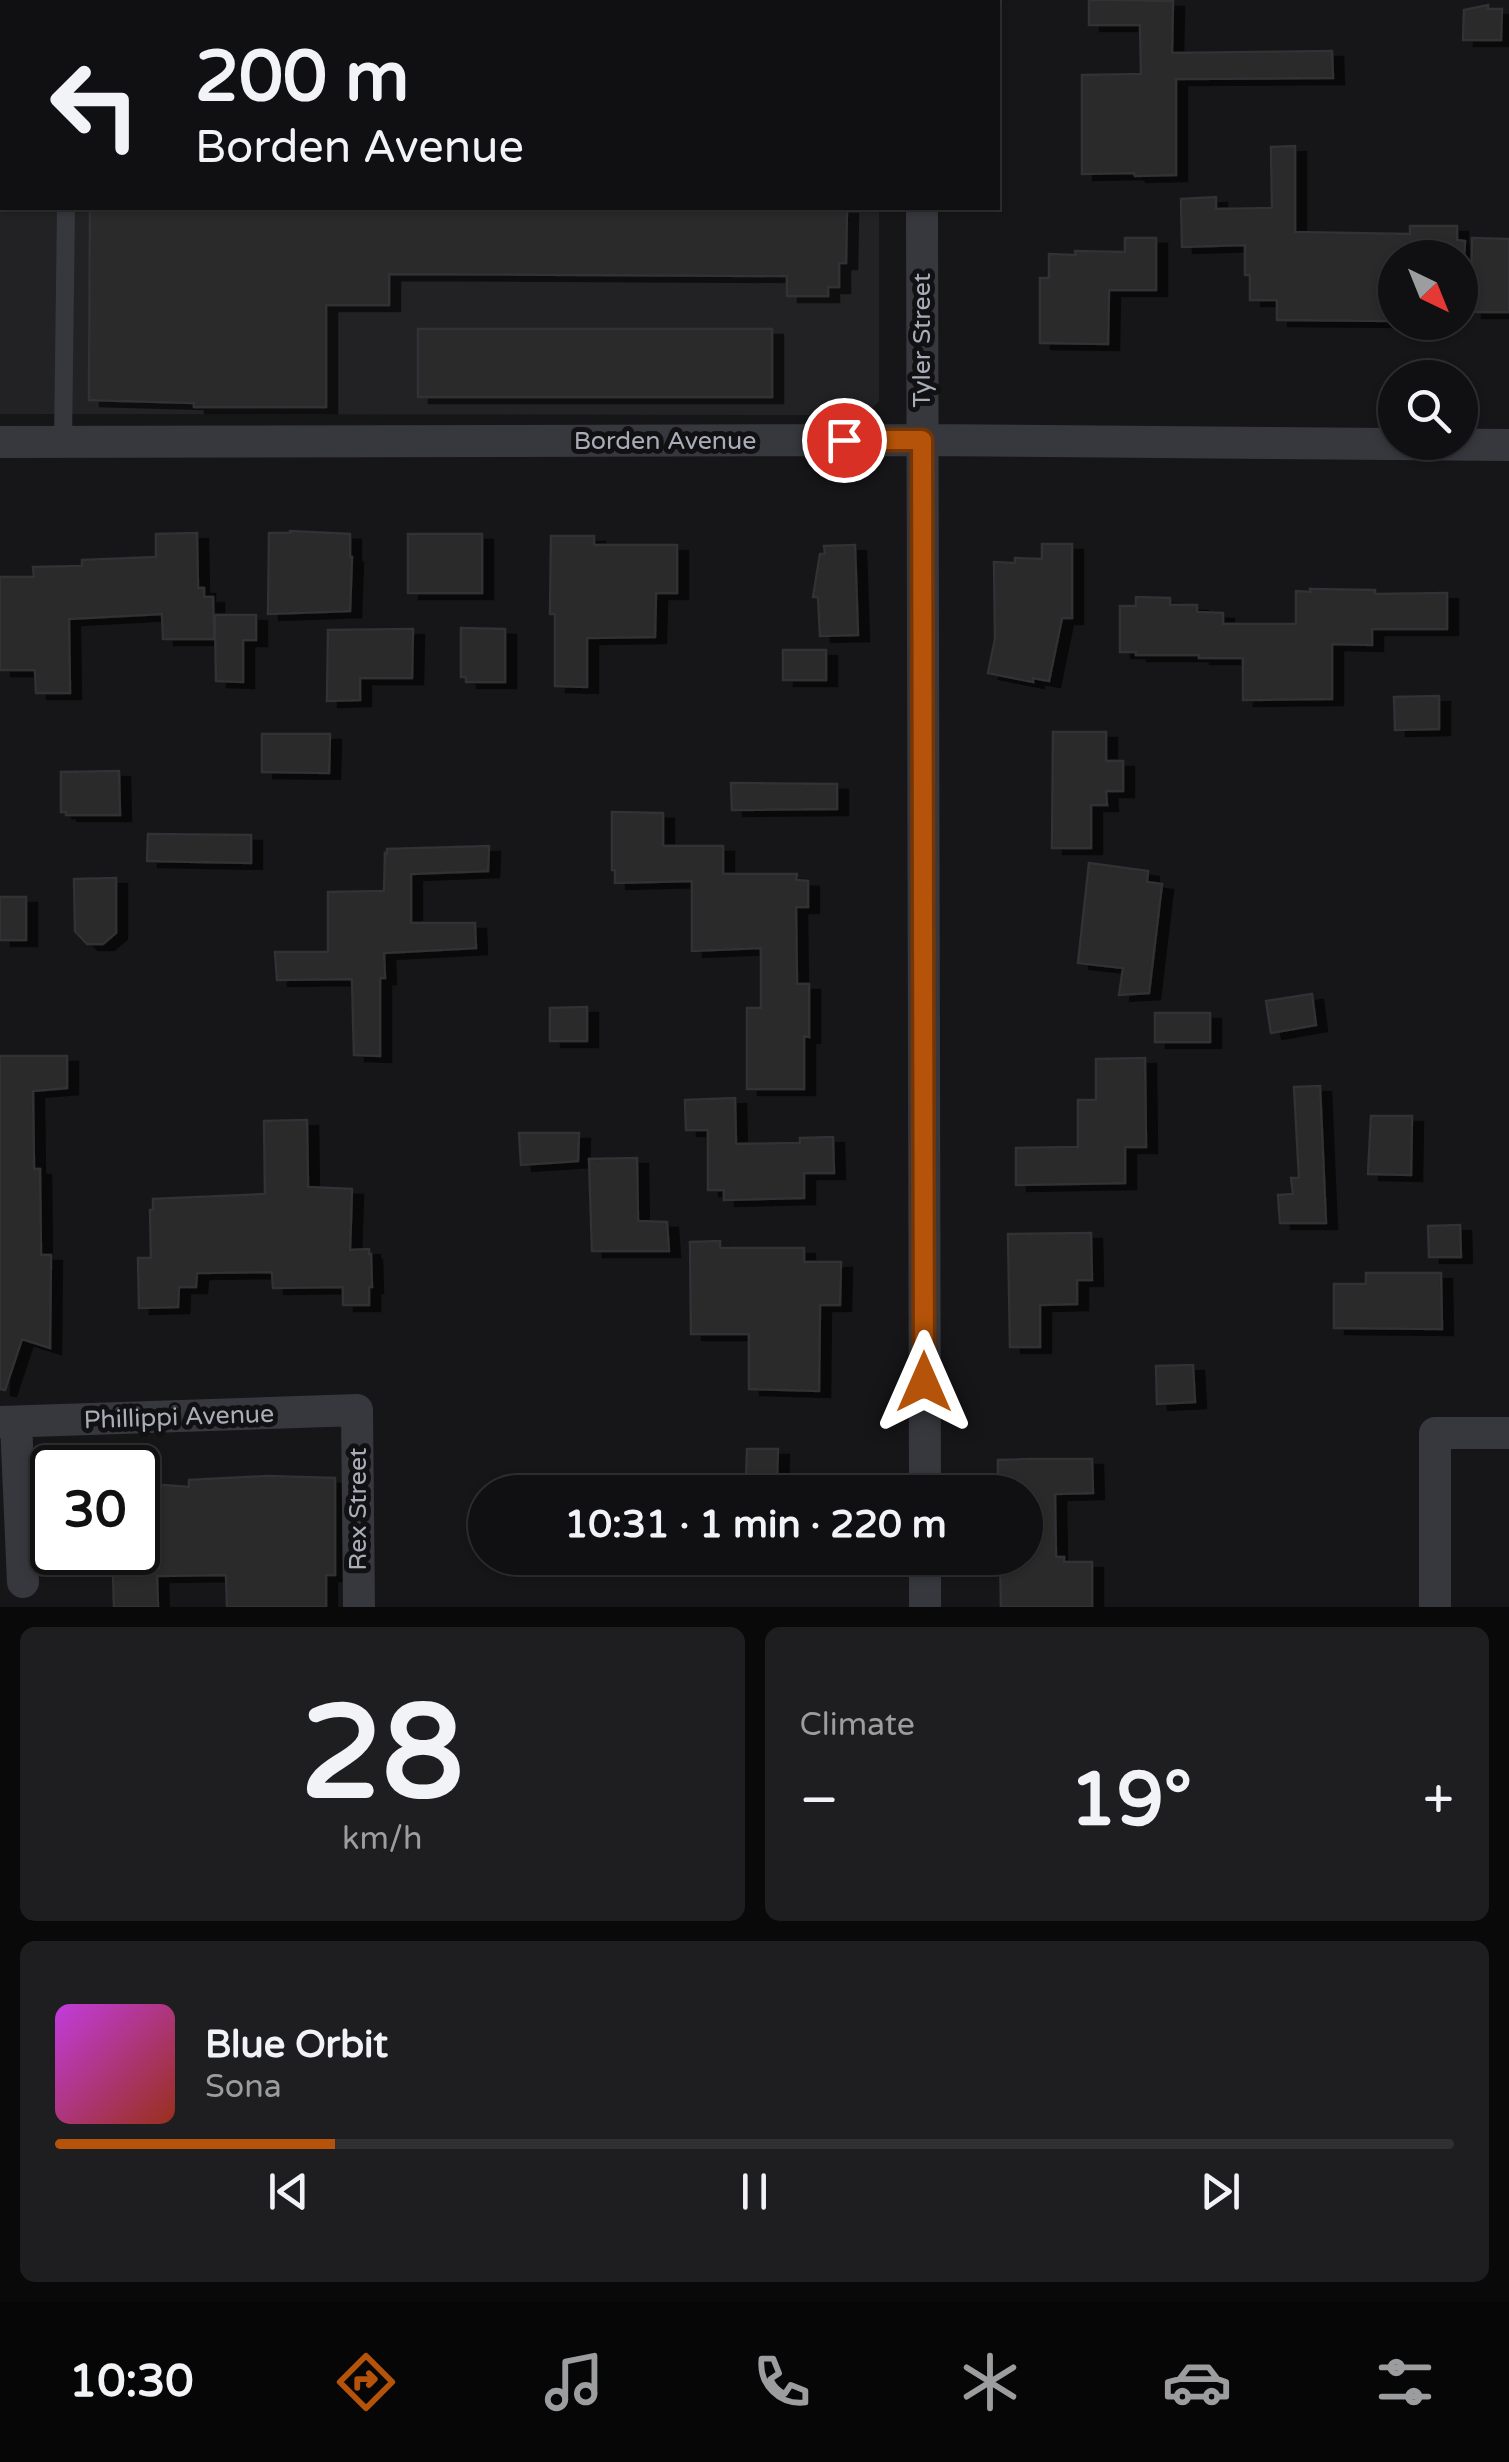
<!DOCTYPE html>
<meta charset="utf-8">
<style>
:root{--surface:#101012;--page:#1e1e20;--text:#f1f3f6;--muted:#9c9d9f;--line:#303032;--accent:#b45309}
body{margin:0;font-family:"Varela Round",sans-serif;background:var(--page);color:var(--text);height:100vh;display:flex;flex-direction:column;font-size:38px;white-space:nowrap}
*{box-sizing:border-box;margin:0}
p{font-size:32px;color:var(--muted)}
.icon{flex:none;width:55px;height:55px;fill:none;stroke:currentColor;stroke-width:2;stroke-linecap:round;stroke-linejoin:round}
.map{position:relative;height:1607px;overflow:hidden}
.details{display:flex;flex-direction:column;gap:20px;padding:20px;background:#09090a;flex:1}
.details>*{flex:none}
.guide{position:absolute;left:0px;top:0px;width:1000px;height:210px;box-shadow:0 2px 8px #0004,0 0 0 2px var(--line);background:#101012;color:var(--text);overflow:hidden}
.needle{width:65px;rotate:137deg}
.tools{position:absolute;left:1378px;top:240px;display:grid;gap:20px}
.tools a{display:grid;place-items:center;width:100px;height:100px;border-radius:50%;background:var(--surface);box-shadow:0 2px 8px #0004,0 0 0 2px var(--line);font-size:50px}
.speed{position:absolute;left:30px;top:1445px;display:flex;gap:20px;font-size:50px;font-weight:700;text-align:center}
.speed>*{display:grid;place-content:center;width:130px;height:130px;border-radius:50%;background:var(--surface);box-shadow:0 2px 8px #0004,0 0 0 2px var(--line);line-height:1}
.speed .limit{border:5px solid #111;border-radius:15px;background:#fff;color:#111}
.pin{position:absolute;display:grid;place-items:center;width:85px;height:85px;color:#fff;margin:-42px;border:5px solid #fff;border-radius:50%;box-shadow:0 2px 10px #0007}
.me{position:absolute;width:110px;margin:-55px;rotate:0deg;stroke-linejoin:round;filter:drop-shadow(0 0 8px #0008)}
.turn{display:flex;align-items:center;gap:35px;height:210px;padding:0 30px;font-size:45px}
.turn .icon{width:130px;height:130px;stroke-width:2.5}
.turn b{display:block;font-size:70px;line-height:85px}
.big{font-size:75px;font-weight:800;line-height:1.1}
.details .widget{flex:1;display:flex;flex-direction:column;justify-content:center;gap:15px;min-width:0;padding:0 35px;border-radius:15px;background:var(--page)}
.details .dial{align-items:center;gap:0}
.dial b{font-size:130px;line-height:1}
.song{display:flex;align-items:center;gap:30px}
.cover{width:120px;height:120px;border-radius:15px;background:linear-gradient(135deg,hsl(290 70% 55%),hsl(10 70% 35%))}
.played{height:10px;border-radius:5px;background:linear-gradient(90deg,var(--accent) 20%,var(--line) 20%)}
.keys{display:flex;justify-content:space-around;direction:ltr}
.heat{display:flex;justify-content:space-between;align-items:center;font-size:55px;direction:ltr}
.details .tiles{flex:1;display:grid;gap:20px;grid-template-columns:1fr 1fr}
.widget:last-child{grid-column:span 2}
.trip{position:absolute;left:468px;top:1475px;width:575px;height:100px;border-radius:50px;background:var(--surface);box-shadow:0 2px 8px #0004,0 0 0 2px var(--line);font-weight:800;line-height:100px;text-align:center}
.dock{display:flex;height:160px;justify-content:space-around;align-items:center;background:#060607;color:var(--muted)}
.dock .icon{width:70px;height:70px}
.dock .selected{color:var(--accent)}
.dock b{font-size:45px;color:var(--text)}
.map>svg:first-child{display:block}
</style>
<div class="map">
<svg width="1509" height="1607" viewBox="0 0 1509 1607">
<defs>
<filter id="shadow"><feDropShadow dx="11" dy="6" stdDeviation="0" flood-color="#0009"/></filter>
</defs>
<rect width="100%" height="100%" fill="#161618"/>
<!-- built -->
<path fill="#222225" d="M 0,0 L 879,0 L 879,2 L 2,2 L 2,208 L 879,208 L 879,401 L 868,413 L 860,415 L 0,414 Z"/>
<!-- building -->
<path fill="#29292c" stroke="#303034" stroke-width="2.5" filter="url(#shadow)" d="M 1089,0 L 1173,1 L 1172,53 L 1332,51 L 1333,78 L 1176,79 L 1176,175 L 1135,176 L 1134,173 L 1082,174 L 1082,75 L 1141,74 L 1140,25 L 1089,25 Z
M 1488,5 L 1488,9 L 1502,9 L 1501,40 L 1463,40 L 1464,10 Z
M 1295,146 L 1295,232 L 1410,234 L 1410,226 L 1457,226 L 1457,240 L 1465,241 L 1464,258 L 1395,258 L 1395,321 L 1277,320 L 1277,300 L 1250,300 L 1250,275 L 1245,275 L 1245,245 L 1182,247 L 1181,199 L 1216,197 L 1216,209 L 1272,208 L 1271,147 Z
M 90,208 L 847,208 L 846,263 L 839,263 L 839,287 L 828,287 L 828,296 L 787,296 L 787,276 L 389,274 L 389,305 L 326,305 L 326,407 L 194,407 L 194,403 L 89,400 Z
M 1125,238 L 1156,238 L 1156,290 L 1109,290 L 1108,344 L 1040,343 L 1040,278 L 1049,278 L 1049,254 L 1076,255 L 1075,251 L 1125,252 Z
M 1472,238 L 1509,239 L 1509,312 L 1471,312 Z
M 418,329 L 772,329 L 772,397 L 418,397 Z
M 290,531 L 350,534 L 350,557 L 352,557 L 350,611 L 268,614 L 269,533 L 290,533 Z
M 197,533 L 198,588 L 204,588 L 204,597 L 213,597 L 214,639 L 163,639 L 162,614 L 69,619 L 70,693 L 36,693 L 35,670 L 0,670 L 0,577 L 34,577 L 33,567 L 82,566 L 82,560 L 156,557 L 156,534 Z
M 408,534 L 482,534 L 482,593 L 408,593 Z
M 551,536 L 594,536 L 594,545 L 677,545 L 677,593 L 656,593 L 655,637 L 587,638 L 587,687 L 555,686 L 555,614 L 550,614 Z
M 1042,544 L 1072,544 L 1072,618 L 1062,618 L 1049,681 L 1033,678 L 1033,682 L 988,673 L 995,639 L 994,562 L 1015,563 L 1015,558 L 1042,559 Z
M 855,545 L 858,635 L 820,636 L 818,597 L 813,597 L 820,554 L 825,554 L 824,546 Z
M 1310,589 L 1375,590 L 1375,594 L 1447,593 L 1447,629 L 1372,629 L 1372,645 L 1332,644 L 1332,699 L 1243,700 L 1243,658 L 1199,658 L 1199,655 L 1136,655 L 1136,652 L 1120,652 L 1120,606 L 1136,606 L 1136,597 L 1170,598 L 1170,605 L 1197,605 L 1197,612 L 1223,613 L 1223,624 L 1296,624 L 1296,591 L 1311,592 Z
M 215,615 L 256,615 L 256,640 L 243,640 L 243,682 L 216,681 Z
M 461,628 L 505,629 L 505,682 L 466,682 L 466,677 L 461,677 Z
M 413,629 L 412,678 L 360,678 L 360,700 L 327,701 L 328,630 Z
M 783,650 L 826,650 L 826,680 L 783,680 Z
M 1439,696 L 1439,729 L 1395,730 L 1394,697 Z
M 1053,732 L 1106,732 L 1106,761 L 1123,761 L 1123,791 L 1106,791 L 1107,805 L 1091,805 L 1091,848 L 1052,848 Z
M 262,734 L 330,734 L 329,773 L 262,772 Z
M 119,771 L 120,815 L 66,815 L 66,812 L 61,812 L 61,772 Z
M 731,783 L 837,784 L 837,809 L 732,810 Z
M 612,812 L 663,813 L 663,846 L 723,846 L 723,874 L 797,874 L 796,880 L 808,881 L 808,907 L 796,907 L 797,984 L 809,984 L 809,1037 L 804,1036 L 804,1089 L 747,1089 L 747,1008 L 761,1008 L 761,948 L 692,951 L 692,881 L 615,883 L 615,870 L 612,870 Z
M 148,834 L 251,835 L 251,863 L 147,861 Z
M 489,846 L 488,871 L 411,874 L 411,923 L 475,923 L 476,948 L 384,953 L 385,978 L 380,978 L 380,1056 L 354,1055 L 352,979 L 277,980 L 275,952 L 328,952 L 328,892 L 384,891 L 385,853 L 387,854 L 387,849 Z
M 1089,863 L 1148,871 L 1147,882 L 1162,884 L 1149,993 L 1119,995 L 1123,968 L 1078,963 Z
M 116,878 L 116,933 L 103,944 L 87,944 L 75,931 L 74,879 Z
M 0,897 L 26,897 L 26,940 L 0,940 Z
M 1312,994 L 1316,1025 L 1271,1033 L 1266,1001 Z
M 587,1007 L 587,1041 L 550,1041 L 550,1008 Z
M 1155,1013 L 1210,1013 L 1210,1042 L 1155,1042 Z
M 0,1056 L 67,1056 L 67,1088 L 33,1091 L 34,1169 L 40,1169 L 41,1255 L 51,1255 L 50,1348 L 22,1339 L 5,1390 L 0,1389 Z
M 1145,1058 L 1146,1147 L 1125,1147 L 1125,1183 L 1016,1185 L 1016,1148 L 1078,1147 L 1078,1100 L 1096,1100 L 1096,1059 Z
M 1320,1086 L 1326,1223 L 1280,1223 L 1278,1195 L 1293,1194 L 1291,1178 L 1299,1178 L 1294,1087 Z
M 735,1098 L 736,1144 L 800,1143 L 800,1138 L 833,1137 L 834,1173 L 804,1173 L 804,1198 L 724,1200 L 724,1190 L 708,1190 L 708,1130 L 686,1130 L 685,1100 Z
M 1371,1116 L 1412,1116 L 1411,1175 L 1368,1174 Z
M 307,1120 L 308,1187 L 352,1189 L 350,1250 L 369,1249 L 369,1254 L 371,1254 L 372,1287 L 369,1287 L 369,1305 L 343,1305 L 343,1287 L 273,1288 L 272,1272 L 197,1273 L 196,1287 L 179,1287 L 178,1307 L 139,1308 L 138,1258 L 151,1258 L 150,1210 L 153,1210 L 153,1199 L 265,1194 L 264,1121 Z
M 519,1133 L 579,1133 L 578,1161 L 521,1165 Z
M 637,1158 L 638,1221 L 667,1222 L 669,1251 L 592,1251 L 589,1159 Z
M 1460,1225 L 1461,1257 L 1429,1257 L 1428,1226 Z
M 1091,1233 L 1092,1280 L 1077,1280 L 1077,1304 L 1040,1305 L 1040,1347 L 1010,1347 L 1008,1234 Z
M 720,1241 L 720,1248 L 804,1248 L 804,1262 L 841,1262 L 840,1305 L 820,1305 L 819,1391 L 749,1389 L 749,1334 L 691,1334 L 690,1242 Z
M 1366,1273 L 1441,1273 L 1442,1329 L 1334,1328 L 1334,1284 L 1366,1284 Z
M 1193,1365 L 1195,1402 L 1157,1404 L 1156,1366 Z
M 747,1449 L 778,1449 L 777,1479 L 746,1478 Z
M 1031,1459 L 1092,1459 L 1093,1493 L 1055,1494 L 1056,1557 L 1064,1557 L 1064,1562 L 1092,1562 L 1092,1607 L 1001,1607 L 1000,1558 L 1025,1558 L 1025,1492 L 998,1492 L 998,1460 Z
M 268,1476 L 335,1478 L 335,1575 L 326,1575 L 326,1607 L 227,1607 L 226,1575 L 157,1576 L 158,1607 L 114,1607 L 113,1573 L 117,1573 L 119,1552 L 138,1552 L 138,1483 L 189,1487 L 189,1480 Z"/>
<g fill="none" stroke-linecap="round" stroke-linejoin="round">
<!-- service -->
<path stroke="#37383d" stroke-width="18" d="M 68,2 L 68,0
M 864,2 L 864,0
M 63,442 L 66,208"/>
<!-- minor -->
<path stroke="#37383d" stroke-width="32" d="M 922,0 L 922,2
M 922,208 L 925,1492
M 0,442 L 922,440 L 1509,445
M 0,1422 L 357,1410 L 359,1607
M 16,1423 L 23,1582
M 925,1558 L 925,1607
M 1435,1607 L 1435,1433 L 1509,1433"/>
</g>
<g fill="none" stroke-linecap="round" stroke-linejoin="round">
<defs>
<path id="route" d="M 844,440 L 922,440 L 924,1382"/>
</defs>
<!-- route casing -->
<use href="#route" stroke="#753606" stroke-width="25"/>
<!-- route -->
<use href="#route" stroke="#b45309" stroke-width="18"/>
</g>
<g text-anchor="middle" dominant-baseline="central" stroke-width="10" stroke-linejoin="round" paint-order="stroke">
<!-- street labels -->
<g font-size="25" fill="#a8adb8" stroke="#111113">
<text transform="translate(922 340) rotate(-90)">Tyler Street</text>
<text x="665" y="441">Borden Avenue</text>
<text transform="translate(179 1417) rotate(-2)">Phillippi Avenue</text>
<text transform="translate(358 1509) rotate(-90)">Rex Street</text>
</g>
</g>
</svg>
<div class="tools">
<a><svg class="needle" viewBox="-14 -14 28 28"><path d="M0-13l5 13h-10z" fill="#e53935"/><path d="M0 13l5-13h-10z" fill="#9c9d9f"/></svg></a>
<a><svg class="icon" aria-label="search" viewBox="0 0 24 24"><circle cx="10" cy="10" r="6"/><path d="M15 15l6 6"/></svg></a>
</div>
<div class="speed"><div class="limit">30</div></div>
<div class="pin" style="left:844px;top:440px;background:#d93025"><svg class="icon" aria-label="arrive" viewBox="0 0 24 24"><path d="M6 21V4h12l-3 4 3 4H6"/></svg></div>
<svg class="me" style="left:924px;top:1382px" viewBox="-20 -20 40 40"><path d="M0-17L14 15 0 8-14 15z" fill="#b45309" stroke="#fff" stroke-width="4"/></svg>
<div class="trip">10:31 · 1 min · 220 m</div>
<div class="guide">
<div class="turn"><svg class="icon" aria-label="left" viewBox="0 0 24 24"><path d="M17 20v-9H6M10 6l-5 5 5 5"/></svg><div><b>200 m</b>Borden Avenue</div></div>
</div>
</div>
<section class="details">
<div class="tiles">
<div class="widget dial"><b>28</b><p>km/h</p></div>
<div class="widget"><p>Climate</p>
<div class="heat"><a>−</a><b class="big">19°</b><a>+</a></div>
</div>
<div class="widget">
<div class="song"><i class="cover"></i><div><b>Blue Orbit</b><p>Sona</p></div></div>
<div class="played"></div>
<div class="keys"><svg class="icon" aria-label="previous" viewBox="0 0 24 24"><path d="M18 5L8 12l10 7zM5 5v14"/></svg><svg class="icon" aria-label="pause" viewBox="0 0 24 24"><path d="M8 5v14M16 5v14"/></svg><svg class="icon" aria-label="next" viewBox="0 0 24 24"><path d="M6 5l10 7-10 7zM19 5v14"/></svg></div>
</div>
</div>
</section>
<nav class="dock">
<b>10:30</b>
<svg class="icon selected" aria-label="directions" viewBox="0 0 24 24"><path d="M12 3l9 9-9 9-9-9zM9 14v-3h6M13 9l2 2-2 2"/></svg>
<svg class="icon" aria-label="music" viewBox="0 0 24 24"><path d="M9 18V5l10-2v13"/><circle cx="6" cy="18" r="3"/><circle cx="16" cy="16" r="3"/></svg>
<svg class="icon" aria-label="phone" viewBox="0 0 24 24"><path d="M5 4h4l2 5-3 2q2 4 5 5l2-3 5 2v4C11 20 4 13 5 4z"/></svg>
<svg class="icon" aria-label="climate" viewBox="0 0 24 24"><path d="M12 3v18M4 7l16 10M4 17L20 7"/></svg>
<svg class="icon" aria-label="car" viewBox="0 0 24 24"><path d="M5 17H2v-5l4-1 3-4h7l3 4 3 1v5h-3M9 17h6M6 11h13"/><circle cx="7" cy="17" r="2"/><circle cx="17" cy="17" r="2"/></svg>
<svg class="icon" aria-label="filters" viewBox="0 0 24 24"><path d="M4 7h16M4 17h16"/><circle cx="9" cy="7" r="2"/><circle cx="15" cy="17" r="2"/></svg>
</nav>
